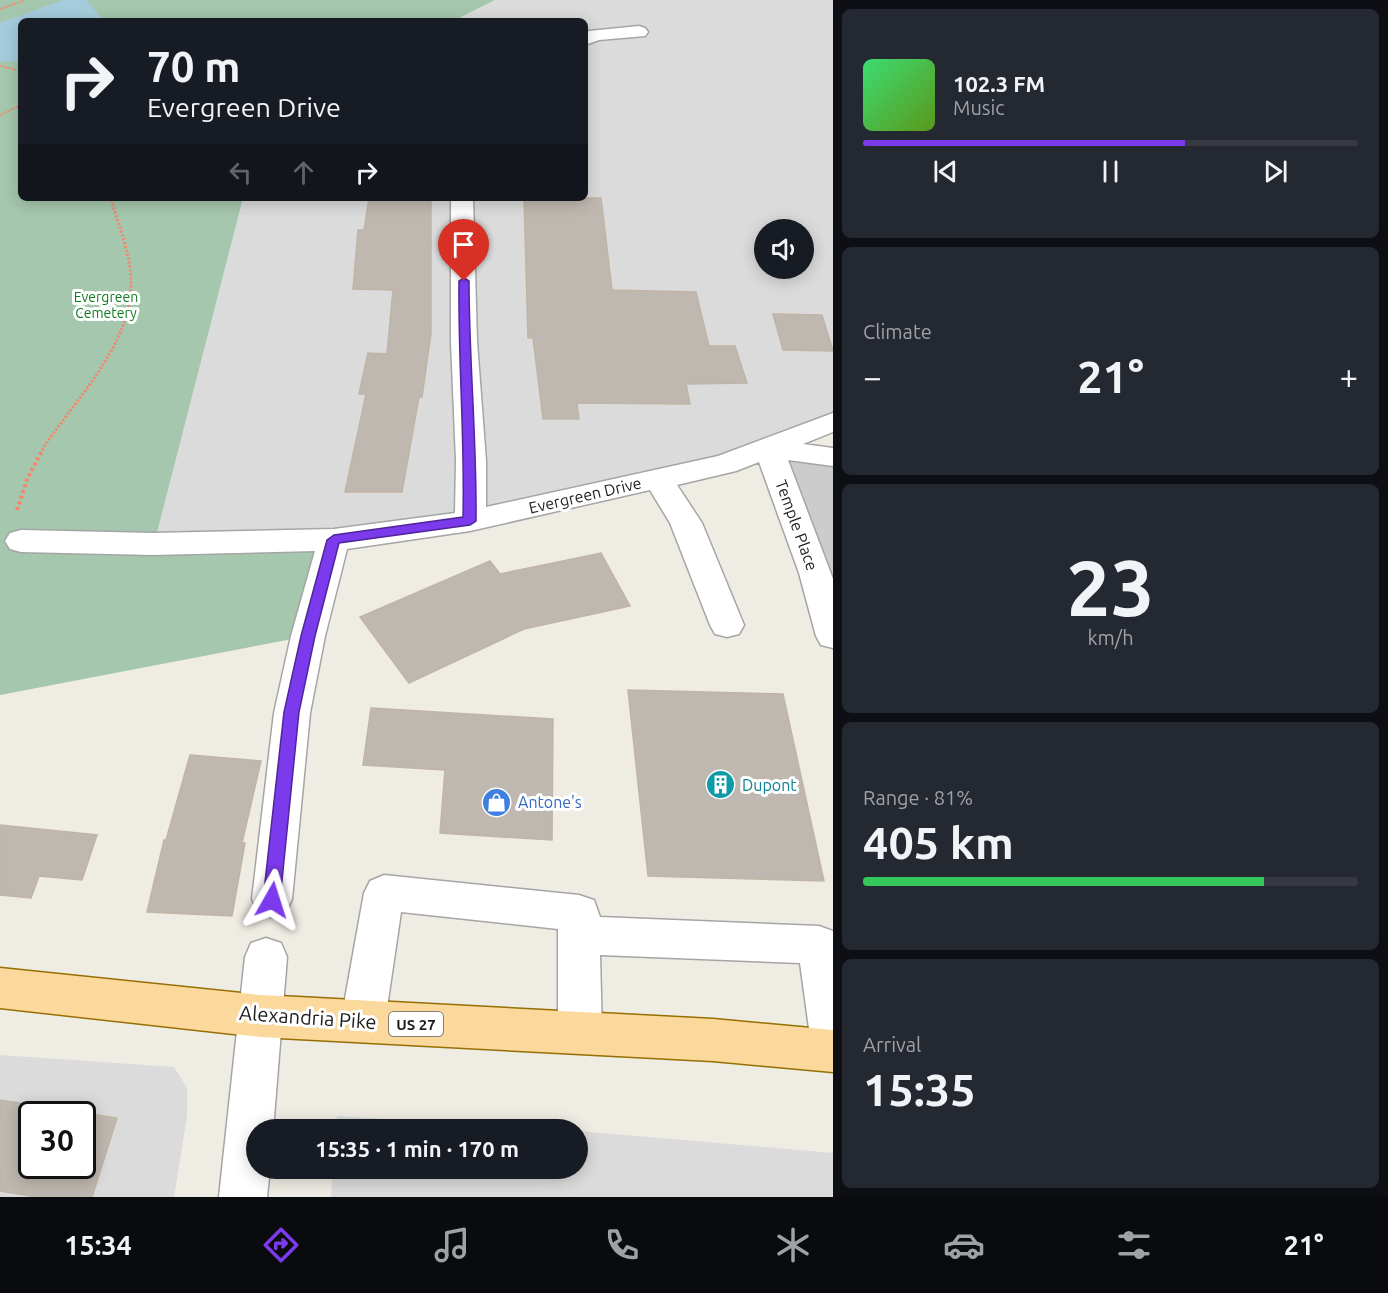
<!DOCTYPE html>
<meta charset="utf-8">
<style>
:root{--surface:#171b24;--page:#242831;--text:#f1f3f6;--muted:#9ea1a6;--line:#363941;--accent:#7c3aed}
body{margin:0;font-family:Ubuntu,sans-serif;background:var(--page);color:var(--text);height:100vh;display:flex;flex-direction:column;font-size:22px;white-space:nowrap}
*{box-sizing:border-box;margin:0}
p{font-size:20px;color:var(--muted)}
.icon{flex:none;width:33px;height:33px;fill:none;stroke:currentColor;stroke-width:2;stroke-linecap:round;stroke-linejoin:round}
.map{position:relative;flex:1;overflow:hidden}
.details{display:flex;flex-direction:column;gap:9px;padding:9px;background:#0d0f14;width:555px}
.details>*{flex:none}
.hud{position:absolute;left:18px;top:18px;width:570px;height:183px;border-radius:9px;box-shadow:0 3px 15px #0003;background:#171b24;color:var(--text);overflow:hidden}
.controls{position:absolute;left:754px;top:219px;display:grid;gap:12px}
.controls a{display:grid;place-items:center;width:60px;height:60px;border-radius:50%;background:var(--surface);box-shadow:0 3px 15px #0003;font-size:30px}
.speed{position:absolute;left:18px;top:1101px;display:flex;gap:12px;font-size:30px;font-weight:700;text-align:center}
.speed>*{display:grid;place-content:center;width:78px;height:78px;border-radius:50%;background:var(--surface);box-shadow:0 3px 15px #0003;line-height:1}
.speed .limit{border:3px solid #111;border-radius:9px;background:#fff;color:#111}
.pin{position:absolute;display:grid;place-items:center;width:51px;height:51px;color:#fff;margin:-62px -26px;border-radius:50% 50% 50% 0;rotate:-45deg;box-shadow:0 0 6px #0007}
.pin .icon{rotate:45deg}
.me{position:absolute;width:66px;margin:-33px;rotate:6deg;stroke-linejoin:round;filter:drop-shadow(0 0 4px #0008)}
.turn{display:flex;align-items:center;gap:21px;height:126px;padding:0 30px;font-size:27px}
.turn .icon{width:78px;height:78px;stroke-width:2.5}
.turn b{display:block;font-size:42px;line-height:51px}
.lanes{display:flex;align-items:center;height:57px;padding:0 30px;background:#0003;justify-content:center;gap:30px;direction:ltr}
.lanes .off{opacity:.35}
.big{font-size:45px;font-weight:700;line-height:1.1}
.details .widget{flex:1;display:flex;flex-direction:column;justify-content:center;gap:9px;min-width:0;padding:0 21px;border-radius:9px;background:var(--page)}
.details .dial{align-items:center;gap:0}
.dial b{font-size:78px;line-height:1}
.song{display:flex;align-items:center;gap:18px}
.cover{width:72px;height:72px;border-radius:9px;background:linear-gradient(135deg,hsl(140 70% 55%),hsl(90 70% 35%))}
.played{height:6px;border-radius:3px;background:linear-gradient(90deg,var(--accent) 65%,var(--line) 65%)}
.keys{display:flex;justify-content:space-around;direction:ltr}
.heat{display:flex;justify-content:space-between;align-items:center;font-size:33px;direction:ltr}
.charge{height:9px;border-radius:4px;background:linear-gradient(90deg,#34c759 81%,var(--line) 0)}
.trip{position:absolute;left:246px;top:1119px;width:342px;height:60px;border-radius:30px;background:var(--surface);box-shadow:0 3px 15px #0003;font-weight:700;line-height:60px;text-align:center}
.dock{display:flex;height:96px;justify-content:space-around;align-items:center;background:#090b0e;color:var(--muted)}
.dock .icon{width:42px;height:42px}
.dock .on{color:var(--accent)}
.dock b{font-size:27px;color:var(--text)}
main{display:flex;flex:1;min-height:0}
.map>svg:first-child{display:block}
</style>
<main>
<div class="map">
<svg width="833" height="1197" viewBox="0 0 833 1197">
<rect width="100%" height="100%" fill="#efece4"/>
<!-- residential -->
<path fill="#dcdbdb" fill-rule="evenodd" d="M 495,0 L 833,0 L 833,420 L 769,449 L 470,521 L 153,544 L 243,198 L 585,198 L 585,21 L 453,21 ZM 765,230 L 804,230 L 804,268 L 765,268 Z
M 0,1055 L 174,1067 L 187,1088 L 187,1117 L 174,1197 L 0,1197 ZM 32,1114 L 82,1114 L 82,1166 L 32,1166 Z
M 337,1116 L 552,1129 L 336,1129 Z
M 578,1131 L 833,1153 L 833,1197 L 331,1197 L 333,1169 L 578,1168 Z"/>
<!-- religious -->
<path fill="#ccc" d="M 769,449 L 833,457 L 833,636 Z"/>
<!-- cemetery -->
<path fill="#a5c7ad" d="M 0,0 L 495,0 L 453,21 L 21,21 L 21,198 L 243,198 L 154,544 L 334,540 L 308,636 L 0,695 Z"/>
<!-- water -->
<path fill="#a5ccdc" d="M 63,0 L 86,0 L 105,21 L 21,21 L 21,62 L 0,61 L 0,23 Z"/>
<!-- building -->
<path fill="#bfb8b0" stroke="#c0b4a6" stroke-width="1.5" fill-rule="evenodd" d="M 369,198 L 431,198 L 431,333 L 422,397 L 419,397 L 402,492 L 345,492 L 366,394 L 359,394 L 368,353 L 387,354 L 393,290 L 353,289 L 358,230 L 364,230 Z
M 524,198 L 601,198 L 612,290 L 696,292 L 709,346 L 735,346 L 747,383 L 686,384 L 690,404 L 577,403 L 579,419 L 543,419 L 533,338 L 528,338 Z
M 773,314 L 822,315 L 833,351 L 783,350 Z
M 601,553 L 630,606 L 524,629 L 409,683 L 360,617 L 490,561 L 500,574 Z
M 628,690 L 783,694 L 824,881 L 648,876 Z
M 371,708 L 553,719 L 552,840 L 440,833 L 445,770 L 363,765 Z
M 190,755 L 261,761 L 242,843 L 245,843 L 232,916 L 147,912 L 164,840 L 166,840 Z
M 0,825 L 97,835 L 82,880 L 39,876 L 31,898 L 0,895 Z
M 0,1100 L 117,1118 L 92,1197 L 36,1197 L 0,1191 ZM 32,1114 L 82,1114 L 82,1166 L 32,1166 Z"/>
<g fill="none" stroke-linecap="round" stroke-linejoin="round">
<defs>
<path id="minor" d="M 639,26 L 645,28 L 648,32 L 645,36 L 599,40 L 585,45 L 585,33 L 589,31 Z
M 451,198 L 473,198 L 477,342 L 486,461 L 486,507 L 718,456 L 833,413 L 833,432 L 803,444 L 833,448 L 833,466 L 788,460 L 833,579 L 833,648 L 821,645 L 816,636 L 799,573 L 759,462 L 736,471 L 677,485 L 702,523 L 744,625 L 739,634 L 727,637 L 715,634 L 710,625 L 670,523 L 650,490 L 470,531 L 347,549 L 325,636 L 310,713 L 292,899 L 286,912 L 272,917 L 258,912 L 252,899 L 274,713 L 291,636 L 315,551 L 153,555 L 21,552 L 10,549 L 5,541 L 10,533 L 21,530 L 153,533 L 334,529 L 455,513 L 456,461 L 451,342 Z
M 384,875 L 579,895 L 594,900 L 600,917 L 819,926 L 833,931 L 833,1064 L 817,1058 L 811,1043 L 800,963 L 600,955 L 602,1032 L 596,1047 L 580,1053 L 564,1047 L 558,1032 L 558,929 L 401,912 L 385,1021 L 379,1036 L 363,1042 L 347,1036 L 341,1021 L 364,893 L 370,881 Z
M 266,938 L 281,943 L 287,957 L 273,1130 L 256,1130 L 256,1168 L 270,1168 L 267,1197 L 219,1197 L 245,957 L 251,943 Z"/>
<path id="major" d="M 0,968 L 260,995 L 713,1019 L 833,1030 L 833,1072 L 713,1061 L 260,1037 L 0,1008 Z"/>
</defs>
<!-- minor casing -->
<use href="#minor" stroke="#a5a5a5" stroke-width="3"/>
<!-- major casing -->
<use href="#major" stroke="#966f02" stroke-width="3"/>
<!-- path-far2 -->
<path stroke="#f8846c" stroke-width="2" stroke-dasharray="1.5 1.5" stroke-linecap="butt" d="M 0,9 L 25,0
M 0,66 L 21,71
M 0,115 L 21,105"/>
<!-- path-far1 -->
<path stroke="#f8846c" stroke-width="3" stroke-dasharray="2 2" stroke-linecap="butt" d="M 42,450 C 74,400 131,347 131,283 C 131,254 118,225 111,198"/>
<!-- path -->
<path stroke="#f8846c" stroke-width="4" stroke-dasharray="3 3" stroke-linecap="butt" d="M 17,510 L 27,479 L 43,449"/>
<!-- minor -->
<use href="#minor" fill="#fff" fill-rule="evenodd"/>
<!-- major -->
<use href="#major" fill="#fbd99d" fill-rule="evenodd"/>
</g>
<!-- route -->
<path fill="#7c3aed" stroke="#51269a" stroke-width="1.5" d="M 464,278 L 469,281 C 469,361 477,441 476,521 L 470,525 L 339,543 L 315,636 L 299,712 L 280,900 L 278,905 L 272,907 L 266,905 L 263,900 L 284,712 L 301,636 L 327,540 L 334,535 L 463,517 C 465,439 458,360 459,281 Z"/>
<!-- icons -->
<defs>
<symbol id="building-disc" viewBox="-11 -11 22 22"><circle r="9.5" fill="#0f9aa8" stroke="#fff"/><path d="M-4-6H4V6H1V3H-1V6H-4ZM-2.5-4.3h1.7v1.8h-1.7ZM.8-4.3h1.7v1.8H.8ZM-2.5-1h1.7V.8h-1.7ZM.8-1h1.7V.8H.8Z" fill="#fff"/></symbol>
<symbol id="shop-disc" viewBox="-11 -11 22 22"><circle r="9.5" fill="#3f7fe0" stroke="#fff"/><path d="M-5-2.5h2.3a2.7 3.5 0 0 1 5.4 0H5L5.5 6h-11ZM-1.5-2.5h3a1.5 2.3 0 0 0-3 0Z" fill="#fff"/></symbol>
</defs>
<g fill-rule="evenodd">
<use href="#building-disc" x="704" y="768" width="33" height="33"/>
<use href="#shop-disc" x="480" y="786" width="33" height="33"/>
</g>
<g text-anchor="middle" dominant-baseline="central" stroke-width="6" stroke-linejoin="round" paint-order="stroke">
<!-- far-park labels -->
<g font-size="14" fill="#0d7b1e" stroke="#fff">
<text x="106" y="297">Evergreen<tspan x="106" dy="16">Cemetery</tspan></text>
</g>
<!-- shield labels -->
<rect fill="#fff" stroke="#626262" stroke-width="1.5" x="389" y="1012" width="54" height="24" rx="4.5"/>
<g font-size="15" font-weight="bold" fill="#1e1e1e">
<text x="416" y="1024">US 27</text>
</g>
<!-- street labels -->
<g font-size="16" fill="#1e1e1e" stroke="#fff">
<text transform="translate(585 495) rotate(-13)">Evergreen Drive</text>
<text transform="translate(797 525) rotate(70)">Temple Place</text>
</g>
<!-- culture labels -->
<g font-size="16" fill="#0d838f" stroke="#fff" text-anchor="start">
<text x="742" y="785">Dupont</text>
</g>
<!-- shop labels -->
<g font-size="16" fill="#366cbe" stroke="#fff" text-anchor="start">
<text x="518" y="802">Antone's</text>
</g>
<!-- near-street labels -->
<g font-size="20" fill="#1e1e1e" stroke="#fff">
<text transform="translate(308 1017) rotate(4)">Alexandria Pike</text>
</g>
</g>
</svg>
<div class="controls">
<a><svg class="icon" aria-label="sound" viewBox="0 0 24 24"><path d="M4 9h4l5-4v14l-5-4H4zM17 9q2 3 0 6"/></svg></a>
</div>
<div class="speed"><div class="limit">30</div></div>
<div class="pin" style="left:464px;top:281px;background:#d93025"><svg class="icon" aria-label="arrive" viewBox="0 0 24 24"><path d="M6 21V4h12l-3 4 3 4H6"/></svg></div>
<svg class="me" style="left:272px;top:900px" viewBox="-20 -20 40 40"><path d="M0-17L14 15 0 8-14 15z" fill="#7c3aed" stroke="#fff" stroke-width="4"/></svg>
<div class="trip">15:35 · 1 min · 170 m</div>
<div class="hud">
<div class="turn"><svg class="icon" aria-label="right" viewBox="0 0 24 24"><path d="M7 20v-9h11M14 6l5 5-5 5"/></svg><div><b>70 m</b>Evergreen Drive</div></div>
<div class="lanes"><svg class="icon off" aria-label="left" viewBox="0 0 24 24"><path d="M17 20v-9H6M10 6l-5 5 5 5"/></svg><svg class="icon off" aria-label="ahead" viewBox="0 0 24 24"><path d="M12 20V5M6 11l6-6 6 6"/></svg><svg class="icon" aria-label="right" viewBox="0 0 24 24"><path d="M7 20v-9h11M14 6l5 5-5 5"/></svg></div>
</div>
</div>
<section class="details">
<div class="widget">
<div class="song"><i class="cover"></i><div><b>102.3 FM</b><p>Music</p></div></div>
<div class="played"></div>
<div class="keys"><svg class="icon" aria-label="previous" viewBox="0 0 24 24"><path d="M18 5L8 12l10 7zM5 5v14"/></svg><svg class="icon" aria-label="pause" viewBox="0 0 24 24"><path d="M8 5v14M16 5v14"/></svg><svg class="icon" aria-label="next" viewBox="0 0 24 24"><path d="M6 5l10 7-10 7zM19 5v14"/></svg></div>
</div>
<div class="widget"><p>Climate</p>
<div class="heat"><a>−</a><b class="big">21°</b><a>+</a></div>
</div>
<div class="widget dial"><b>23</b><p>km/h</p></div>
<div class="widget"><p>Range · 81%</p><b class="big">405 km</b><div class="charge"></div></div>
<div class="widget"><p>Arrival</p><b class="big">15:35</b></div>
</section>
</main>
<nav class="dock">
<b>15:34</b>
<svg class="icon on" aria-label="directions" viewBox="0 0 24 24"><path d="M12 3l9 9-9 9-9-9zM9 14v-3h6M13 9l2 2-2 2"/></svg>
<svg class="icon" aria-label="music" viewBox="0 0 24 24"><path d="M9 18V5l10-2v13"/><circle cx="6" cy="18" r="3"/><circle cx="16" cy="16" r="3"/></svg>
<svg class="icon" aria-label="phone" viewBox="0 0 24 24"><path d="M5 4h4l2 5-3 2q2 4 5 5l2-3 5 2v4C11 20 4 13 5 4z"/></svg>
<svg class="icon" aria-label="climate" viewBox="0 0 24 24"><path d="M12 3v18M4 7l16 10M4 17L20 7"/></svg>
<svg class="icon" aria-label="car" viewBox="0 0 24 24"><path d="M5 17H2v-5l4-1 3-4h7l3 4 3 1v5h-3M9 17h6M6 11h13"/><circle cx="7" cy="17" r="2"/><circle cx="17" cy="17" r="2"/></svg>
<svg class="icon" aria-label="filters" viewBox="0 0 24 24"><path d="M4 7h16M4 17h16"/><circle cx="9" cy="7" r="2"/><circle cx="15" cy="17" r="2"/></svg>
<b>21°</b>
</nav>
